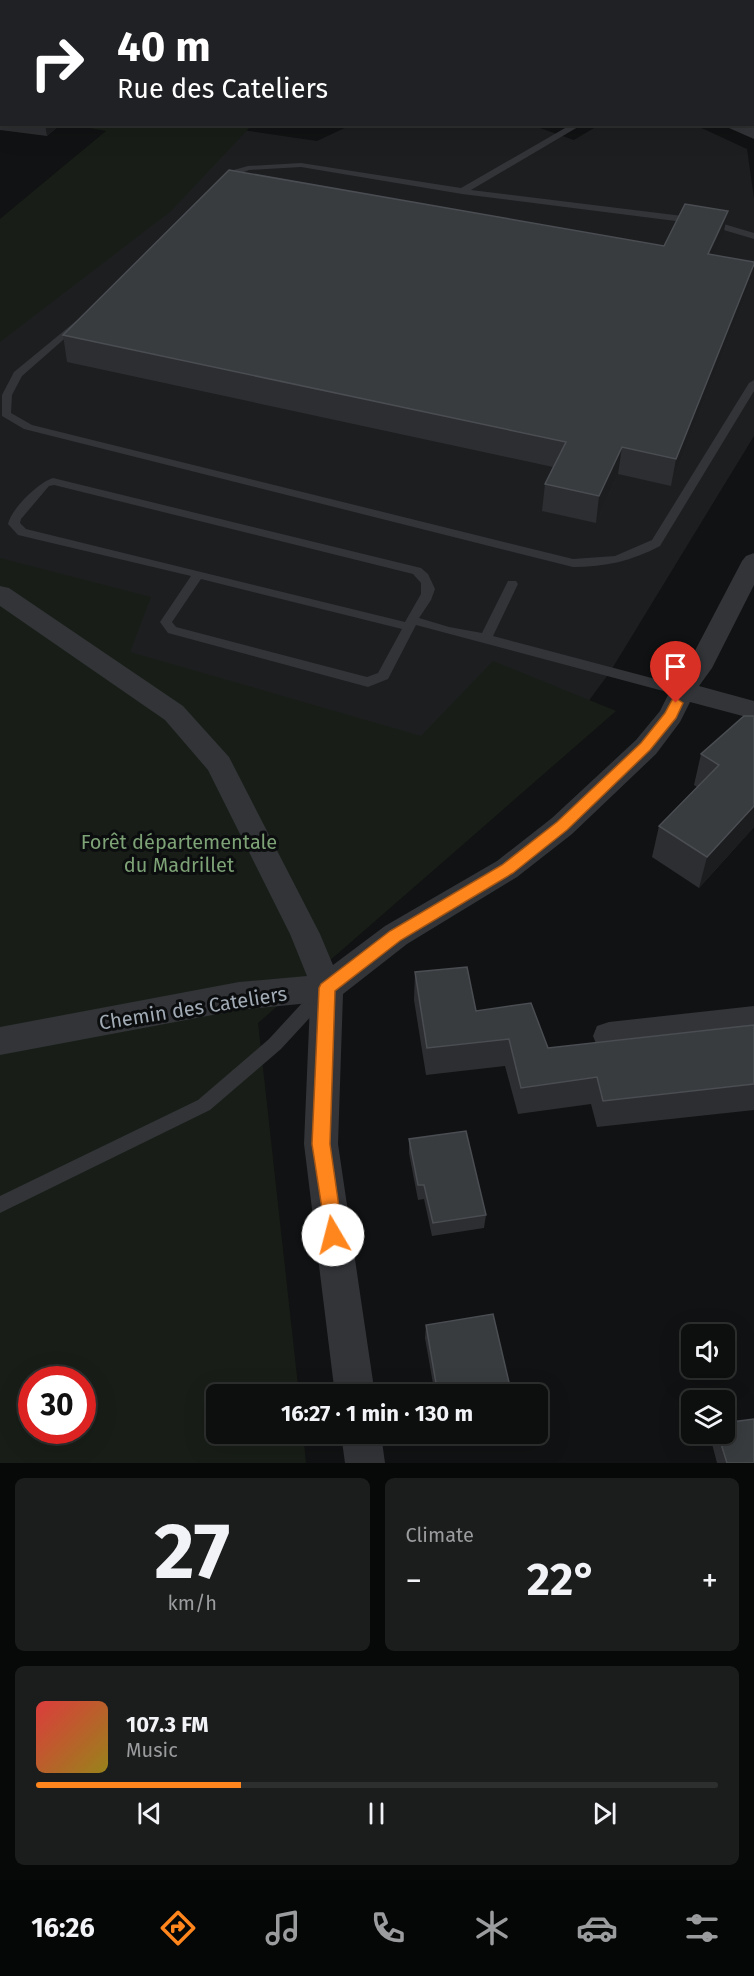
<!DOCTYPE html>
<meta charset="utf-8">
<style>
:root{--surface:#0d0e0e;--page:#1b1c1c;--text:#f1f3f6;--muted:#9a9c9e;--line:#2d2e2e;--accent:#ff851d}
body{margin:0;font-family:"Fira Sans",sans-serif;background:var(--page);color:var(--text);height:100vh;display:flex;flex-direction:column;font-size:22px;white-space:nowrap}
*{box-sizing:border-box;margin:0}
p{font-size:20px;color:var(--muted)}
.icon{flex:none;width:33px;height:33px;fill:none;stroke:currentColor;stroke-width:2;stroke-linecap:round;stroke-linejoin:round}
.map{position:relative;height:1463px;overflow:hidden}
.panel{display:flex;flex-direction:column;gap:15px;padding:15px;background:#070808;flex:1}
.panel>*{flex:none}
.banner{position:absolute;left:0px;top:0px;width:754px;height:126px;box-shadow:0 6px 24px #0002,0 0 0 2px var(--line);background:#202124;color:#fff;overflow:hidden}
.tools{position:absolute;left:681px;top:1324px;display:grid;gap:12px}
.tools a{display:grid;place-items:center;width:54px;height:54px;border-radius:9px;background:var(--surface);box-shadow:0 6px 24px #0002,0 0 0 2px var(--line);font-size:30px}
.speed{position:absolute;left:18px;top:1366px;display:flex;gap:12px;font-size:30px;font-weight:700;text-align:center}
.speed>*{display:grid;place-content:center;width:78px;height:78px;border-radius:50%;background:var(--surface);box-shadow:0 6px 24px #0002,0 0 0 2px var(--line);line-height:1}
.speed .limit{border:9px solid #d22;background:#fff;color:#111}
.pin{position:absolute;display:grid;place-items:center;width:51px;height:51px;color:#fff;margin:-62px -26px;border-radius:50% 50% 50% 0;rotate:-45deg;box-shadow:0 0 6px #0007}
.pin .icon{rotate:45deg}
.me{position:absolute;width:66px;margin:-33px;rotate:352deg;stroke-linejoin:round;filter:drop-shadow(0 0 4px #0008)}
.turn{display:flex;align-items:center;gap:21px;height:126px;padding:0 18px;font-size:27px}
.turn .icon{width:78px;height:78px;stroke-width:2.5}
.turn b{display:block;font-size:42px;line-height:51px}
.big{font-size:45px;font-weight:700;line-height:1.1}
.panel .widget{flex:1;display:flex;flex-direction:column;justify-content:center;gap:9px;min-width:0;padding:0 21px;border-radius:9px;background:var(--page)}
.panel .dial{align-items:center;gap:0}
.dial b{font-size:78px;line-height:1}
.song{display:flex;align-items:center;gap:18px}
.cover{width:72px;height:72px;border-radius:9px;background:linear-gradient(135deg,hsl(0 70% 55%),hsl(50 70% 35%))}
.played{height:6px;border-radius:3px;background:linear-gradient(90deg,var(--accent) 30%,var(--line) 30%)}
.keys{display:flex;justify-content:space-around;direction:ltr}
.heat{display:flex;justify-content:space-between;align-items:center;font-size:33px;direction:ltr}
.panel .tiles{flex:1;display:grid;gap:15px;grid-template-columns:1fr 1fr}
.widget:last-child{grid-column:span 2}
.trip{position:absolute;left:206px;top:1384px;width:342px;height:60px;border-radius:9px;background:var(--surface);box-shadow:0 6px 24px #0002,0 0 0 2px var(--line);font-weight:700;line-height:60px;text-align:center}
.dock{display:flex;height:96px;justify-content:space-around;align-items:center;background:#050606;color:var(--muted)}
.dock .icon{width:42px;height:42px}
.dock .on{color:var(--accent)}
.dock b{font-size:27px;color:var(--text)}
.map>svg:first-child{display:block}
</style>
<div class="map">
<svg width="754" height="1463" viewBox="0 0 754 1463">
<rect width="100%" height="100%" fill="#111213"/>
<!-- built -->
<path fill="#1d1e20" d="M 545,124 L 540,128 L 574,140 L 599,125 L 693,124 L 747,149 L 754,198 L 754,436 L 610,672 L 576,718 L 424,747 L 125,661 L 0,564 L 0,330 L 235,129 L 317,141 L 351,125 Z"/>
<!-- green -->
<path fill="#181e17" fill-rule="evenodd" d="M 74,125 L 252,125 L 171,211 L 0,342 L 0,219 L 106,131 Z
M 0,558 L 151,597 L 130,652 L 421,736 L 493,661 L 616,711 L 258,1023 L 299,1395 L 216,1395 L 216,1434 L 303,1434 L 306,1463 L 0,1463 ZM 32,1380 L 82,1380 L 82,1431 L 32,1431 Z"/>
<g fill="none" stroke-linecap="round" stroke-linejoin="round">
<!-- path -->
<path stroke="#383c3f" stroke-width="2" stroke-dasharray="1.5 2" stroke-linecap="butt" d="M 59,2 L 61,0"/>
<!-- service -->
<path fill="#323438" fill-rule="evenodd" d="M 703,0 L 709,0 L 702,2 Z
M 572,124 L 583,124 L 471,190 L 707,219 L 754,233 L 754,239 L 707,225 L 462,194 L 301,167 L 249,170 L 236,175 L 227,184 L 220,182 L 230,171 L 248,166 L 301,163 L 461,188 Z
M 76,321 L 81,324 L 79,326 L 22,376 L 12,395 L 11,413 L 32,425 L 573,559 L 615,556 L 652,540 L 749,383 L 754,380 L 754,391 L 660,546 C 632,561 605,567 573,567 L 24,429 L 2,416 L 2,395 L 14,372 Z
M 53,478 L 421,568 L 428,574 L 435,589 L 431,600 L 419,618 L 449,627 L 482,633 L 508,581 L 516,581 L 518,584 L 493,636 L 682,686 L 689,691 L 682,696 L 416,625 L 388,679 L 368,687 L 168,633 L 160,622 L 191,576 L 18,535 L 8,524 C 11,509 39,482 53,478 ZM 54,485 L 413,574 L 421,583 L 421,594 L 405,622 L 26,529 L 20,523 L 21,519 L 49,486 ZM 201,579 L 402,629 L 378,673 L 367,677 L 176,627 L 172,622 Z
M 321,987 L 327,989 L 329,994 L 327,999 L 281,1049 L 210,1110 L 0,1213 L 0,1196 L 198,1100 L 269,1039 L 315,989 Z"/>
<!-- minor -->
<path fill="#323438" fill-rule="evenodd" d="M 315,0 L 329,0 L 314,2 Z
M 753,11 L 754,11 L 754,19 L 753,19 Z
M 754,553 L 754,585 L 712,668 L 699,686 L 754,701 L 754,719 L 690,702 L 680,722 L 656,754 L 572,834 L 517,877 L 407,944 L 343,994 L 338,1144 L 375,1395 L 335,1395 L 304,1144 L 310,1003 L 239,1010 L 0,1055 L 0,1027 L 239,982 L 307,976 L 290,934 L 208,770 L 165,720 L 0,606 L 0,586 L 9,588 L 183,706 L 229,757 L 320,934 L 333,965 L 385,926 L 497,861 L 552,818 L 636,740 L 660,711 L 673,685 L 688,664 L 742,561 L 746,556 Z
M 754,1006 L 754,1034 L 609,1050 L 597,1046 L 593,1036 L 597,1026 L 609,1022 Z
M 341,1434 L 381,1434 L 385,1463 L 345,1463 Z"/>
<!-- tertiary -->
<path fill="#323438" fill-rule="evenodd" d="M 357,0 L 379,0 L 380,2 L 358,2 Z
M 727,124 L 754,125 L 754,139 L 729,128 Z"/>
</g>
<!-- wall -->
<path fill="#2d2e31" d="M 2,101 L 2,124 L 61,124 L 47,136 L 0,130 L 0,102 Z
M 723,236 L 714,255 L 754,262 L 749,288 L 671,486 L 618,474 L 596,523 L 542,511 L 545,484 L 553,467 L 67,362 L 63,335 L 664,246 Z
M 754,716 L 754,827 L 699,888 L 652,857 L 659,826 L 697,787 L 694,785 L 701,754 Z
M 415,972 L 476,1011 L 548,1048 L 754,1025 L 754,1110 L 597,1127 L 591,1104 L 518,1114 L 505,1066 L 426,1075 L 414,1000 Z
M 409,1139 L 486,1215 L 484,1228 L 432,1236 L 424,1199 L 418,1200 L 409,1153 Z
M 426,1325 L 512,1395 L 435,1395 L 425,1338 Z
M 711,1434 L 724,1434 L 754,1463 L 717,1463 L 710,1436 Z"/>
<!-- shaded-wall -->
<path fill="#1c1d1f" d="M 221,0 L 242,0 L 240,2 L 219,2 Z
M 649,0 L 668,0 L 666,2 L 648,2 Z
M 45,124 L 61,124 L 47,136 Z
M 728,211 L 723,236 L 703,279 L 708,254 Z
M 754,264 L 749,288 L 671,486 L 676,459 Z
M 622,447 L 618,474 L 596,523 L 599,496 Z
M 754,806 L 754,827 L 699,888 L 707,857 Z"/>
<!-- building -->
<path fill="#393c3f" stroke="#4a4d52" stroke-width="1.5" d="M 135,0 L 221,0 L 219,2 L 133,2 Z
M 560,0 L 649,0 L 648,2 L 568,2 Z
M 2,101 L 2,114 L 0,114 L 0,102 Z
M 229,170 L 664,246 L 685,204 L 728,211 L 708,254 L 754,262 L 754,264 L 676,459 L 622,447 L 599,496 L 545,484 L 566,442 L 63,335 Z
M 744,716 L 754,716 L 754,806 L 707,857 L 659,826 L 719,765 L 701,754 Z
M 467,967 L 476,1011 L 531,1003 L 548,1048 L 754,1025 L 754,1084 L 603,1101 L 597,1077 L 521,1088 L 509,1039 L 427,1048 L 415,972 Z
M 466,1131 L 486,1215 L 433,1223 L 424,1185 L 418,1185 L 409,1139 Z
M 493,1314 L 512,1395 L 438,1395 L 426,1325 Z
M 754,1419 L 754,1463 L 727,1463 L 718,1434 L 724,1434 L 724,1423 Z"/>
<!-- route -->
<path fill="#ff851d" stroke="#a65613" stroke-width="1.5" d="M 676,698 L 683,703 L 676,718 L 650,750 L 567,830 L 513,873 L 401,940 L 335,991 L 330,1144 L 343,1235 L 340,1241 L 333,1244 L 327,1241 L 312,1144 L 319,988 L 321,984 L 390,931 L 502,865 L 557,822 L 641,743 L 665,713 L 672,700 Z"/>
<g text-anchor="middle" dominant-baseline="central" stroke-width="6" stroke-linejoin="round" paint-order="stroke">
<!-- park labels -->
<g font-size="20" fill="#7da276" stroke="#0c0d0e">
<text x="179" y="842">Forêt départementale<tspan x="179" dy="23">du Madrillet</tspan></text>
</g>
<!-- street labels -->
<g font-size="20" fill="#a1abb5" stroke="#0c0d0e">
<text transform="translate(193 1008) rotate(-9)">Chemin des Cateliers</text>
</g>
</g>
</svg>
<div class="tools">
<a><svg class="icon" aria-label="sound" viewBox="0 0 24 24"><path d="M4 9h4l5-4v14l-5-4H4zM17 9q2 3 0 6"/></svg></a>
<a><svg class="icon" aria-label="layers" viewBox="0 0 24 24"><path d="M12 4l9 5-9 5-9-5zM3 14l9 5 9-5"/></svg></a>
</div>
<div class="speed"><div class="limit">30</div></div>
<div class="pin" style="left:676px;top:703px;background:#d93025"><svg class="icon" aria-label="arrive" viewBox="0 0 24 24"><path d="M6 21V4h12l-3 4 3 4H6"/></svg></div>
<svg class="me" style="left:333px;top:1235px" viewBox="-20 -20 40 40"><circle r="19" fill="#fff"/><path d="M0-13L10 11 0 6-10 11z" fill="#ff851d"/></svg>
<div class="trip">16:27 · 1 min · 130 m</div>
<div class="banner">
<div class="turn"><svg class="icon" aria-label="right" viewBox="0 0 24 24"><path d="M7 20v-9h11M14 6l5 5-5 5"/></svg><div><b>40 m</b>Rue des Cateliers</div></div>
</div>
</div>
<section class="panel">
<div class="tiles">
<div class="widget dial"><b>27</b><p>km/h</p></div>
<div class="widget"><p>Climate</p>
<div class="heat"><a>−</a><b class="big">22°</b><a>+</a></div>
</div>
<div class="widget">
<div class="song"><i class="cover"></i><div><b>107.3 FM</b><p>Music</p></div></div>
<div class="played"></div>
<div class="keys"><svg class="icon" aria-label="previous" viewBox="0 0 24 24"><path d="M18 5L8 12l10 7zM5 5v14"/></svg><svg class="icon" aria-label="pause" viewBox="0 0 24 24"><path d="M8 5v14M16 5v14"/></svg><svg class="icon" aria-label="next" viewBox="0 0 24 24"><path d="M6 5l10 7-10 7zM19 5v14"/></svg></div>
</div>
</div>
</section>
<nav class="dock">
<b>16:26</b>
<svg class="icon on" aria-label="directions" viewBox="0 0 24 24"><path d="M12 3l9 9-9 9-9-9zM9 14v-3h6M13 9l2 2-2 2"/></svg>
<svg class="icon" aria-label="music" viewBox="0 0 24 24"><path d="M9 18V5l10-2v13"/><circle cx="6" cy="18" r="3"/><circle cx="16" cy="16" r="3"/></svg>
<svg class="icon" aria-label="phone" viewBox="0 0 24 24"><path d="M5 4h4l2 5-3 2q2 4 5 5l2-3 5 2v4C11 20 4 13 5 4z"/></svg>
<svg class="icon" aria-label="climate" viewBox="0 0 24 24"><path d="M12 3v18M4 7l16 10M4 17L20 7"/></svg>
<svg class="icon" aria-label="car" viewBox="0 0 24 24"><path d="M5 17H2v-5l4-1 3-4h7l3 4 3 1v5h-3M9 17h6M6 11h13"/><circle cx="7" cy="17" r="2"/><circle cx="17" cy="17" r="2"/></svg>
<svg class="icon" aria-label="filters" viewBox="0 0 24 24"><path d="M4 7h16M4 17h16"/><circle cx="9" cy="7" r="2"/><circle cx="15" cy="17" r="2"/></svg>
</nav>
